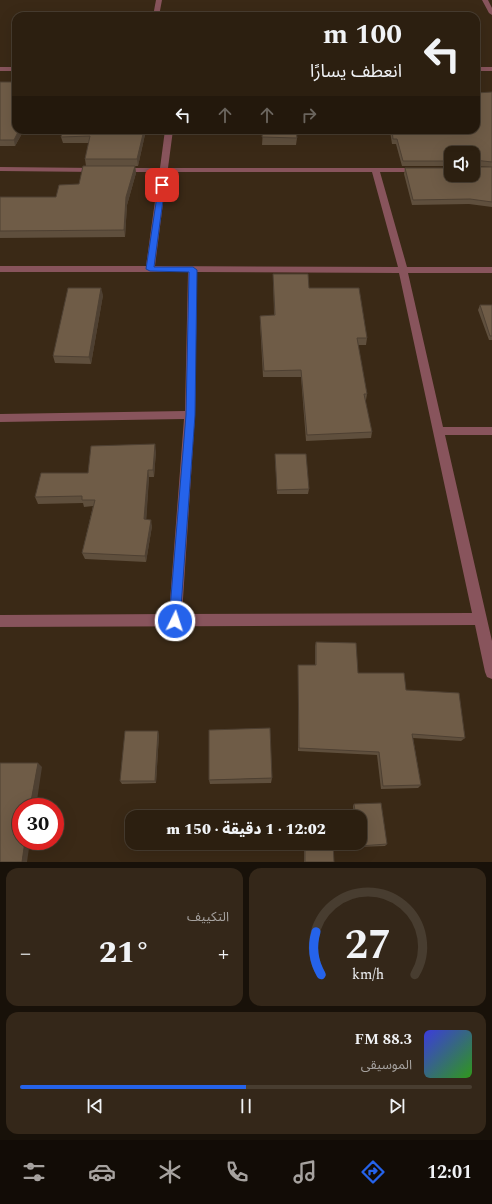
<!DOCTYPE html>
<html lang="ar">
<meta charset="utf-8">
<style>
:root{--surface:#2c1f10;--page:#342719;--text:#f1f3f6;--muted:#a6a29f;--line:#483d30;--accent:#2563eb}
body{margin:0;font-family:Spectral,"Noto Sans Arabic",serif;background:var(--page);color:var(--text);direction:rtl;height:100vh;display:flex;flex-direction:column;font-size:15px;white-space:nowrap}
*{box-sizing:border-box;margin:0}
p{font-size:13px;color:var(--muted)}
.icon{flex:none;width:22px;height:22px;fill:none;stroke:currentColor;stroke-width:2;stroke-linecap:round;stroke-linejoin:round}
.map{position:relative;height:862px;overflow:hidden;direction:ltr}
.panel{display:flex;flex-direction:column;gap:6px;padding:6px;background:#181109;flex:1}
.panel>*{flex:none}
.banner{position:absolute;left:12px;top:12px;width:468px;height:122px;border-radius:12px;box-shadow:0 4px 16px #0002,0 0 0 1px var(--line);direction:rtl;background:#2c1f10;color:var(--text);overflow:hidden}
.fabs{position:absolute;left:444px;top:146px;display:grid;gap:8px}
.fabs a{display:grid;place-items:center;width:36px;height:36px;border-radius:8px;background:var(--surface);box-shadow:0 4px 16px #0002,0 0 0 1px var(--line);font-size:20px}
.speed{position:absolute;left:12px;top:798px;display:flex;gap:8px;font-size:20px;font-weight:700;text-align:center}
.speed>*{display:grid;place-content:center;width:52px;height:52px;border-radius:50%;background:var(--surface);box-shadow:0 4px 16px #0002,0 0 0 1px var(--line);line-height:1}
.speed .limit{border:6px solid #d22;background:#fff;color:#111}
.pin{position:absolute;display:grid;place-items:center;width:34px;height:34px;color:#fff;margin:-17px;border-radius:8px;box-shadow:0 2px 6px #0006}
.me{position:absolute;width:44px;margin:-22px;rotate:4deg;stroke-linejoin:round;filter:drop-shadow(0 0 3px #0008)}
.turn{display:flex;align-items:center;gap:14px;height:84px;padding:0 12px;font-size:18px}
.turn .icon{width:52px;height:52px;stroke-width:2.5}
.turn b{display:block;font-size:28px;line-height:34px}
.lanes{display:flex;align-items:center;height:38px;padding:0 12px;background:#0003;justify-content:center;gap:20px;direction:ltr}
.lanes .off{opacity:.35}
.big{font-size:30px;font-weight:800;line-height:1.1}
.panel .card{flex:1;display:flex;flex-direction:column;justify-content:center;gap:6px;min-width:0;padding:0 14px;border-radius:12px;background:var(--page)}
.panel .dial{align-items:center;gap:0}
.dial svg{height:104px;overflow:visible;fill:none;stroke:var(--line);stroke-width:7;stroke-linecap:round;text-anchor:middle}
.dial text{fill:var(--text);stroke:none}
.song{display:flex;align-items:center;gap:12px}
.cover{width:48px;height:48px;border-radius:6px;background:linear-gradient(135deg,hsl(240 70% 55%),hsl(110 70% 35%))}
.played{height:4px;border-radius:2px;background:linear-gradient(90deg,var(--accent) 50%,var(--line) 50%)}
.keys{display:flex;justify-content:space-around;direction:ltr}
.heat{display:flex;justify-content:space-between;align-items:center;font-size:22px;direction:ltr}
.panel .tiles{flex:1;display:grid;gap:6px;grid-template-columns:1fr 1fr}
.card:last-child{grid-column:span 2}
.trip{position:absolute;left:125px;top:810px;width:242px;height:40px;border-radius:12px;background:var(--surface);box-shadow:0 4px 16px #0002,0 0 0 1px var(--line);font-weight:800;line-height:40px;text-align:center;direction:rtl}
.tabs{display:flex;height:64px;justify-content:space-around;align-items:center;background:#120c06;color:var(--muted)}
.tabs .icon{width:28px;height:28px}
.tabs .selected{color:var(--accent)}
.tabs b{font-size:18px;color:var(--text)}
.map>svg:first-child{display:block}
</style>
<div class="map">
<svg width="492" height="862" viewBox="0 0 492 862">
<rect width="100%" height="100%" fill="#3a2916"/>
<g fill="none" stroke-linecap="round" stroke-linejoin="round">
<!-- minor -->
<path fill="#88545c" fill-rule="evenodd" d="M 156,0 L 162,0 L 159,16 L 153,16 Z
M 482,0 L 488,0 L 492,8 L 492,15 L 489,13 Z
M 0,67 L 16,67 L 16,71 L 0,71 Z
M 476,67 L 492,67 L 492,71 L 476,71 Z
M 165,130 L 173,130 L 168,168 L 422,168 L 422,172 L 380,172 L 407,267 L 492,267 L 492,273 L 408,273 L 443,427 L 492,427 L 492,435 L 445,435 L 492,641 L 492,679 L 487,677 L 485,672 L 475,625 L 0,627 L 0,615 L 169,614 L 184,419 L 0,422 L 0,414 L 185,411 L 188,272 L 0,272 L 0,266 L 146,266 L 159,172 L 121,172 L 117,170 L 121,168 L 160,168 ZM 167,172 L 372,172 L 398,267 L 155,266 ZM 197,272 L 399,273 L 472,613 L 182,614 L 195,415 Z
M 0,167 L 97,168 L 101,170 L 97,172 L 0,171 Z"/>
</g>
<!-- wall -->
<path fill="#5f4f3d" d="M 0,82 L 16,130 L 24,130 L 15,146 L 0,146 Z
M 492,92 L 492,167 L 474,166 L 473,167 L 492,167 L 492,207 L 469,204 L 412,205 L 404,174 L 405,168 L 473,175 L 451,153 L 451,166 L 402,166 L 396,144 L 392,144 L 390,131 L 329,132 L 329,130 L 476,130 Z
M 63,130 L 146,130 L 138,166 L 86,166 L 85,159 L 89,143 L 63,143 L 61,137 Z
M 263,130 L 297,138 L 296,145 L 262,145 Z
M 135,166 L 136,173 L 127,205 L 125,237 L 0,238 L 0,197 L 56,197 L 79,184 Z
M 273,274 L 309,288 L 367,338 L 366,345 L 358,345 L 367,394 L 366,400 L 365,400 L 372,432 L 371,438 L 306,441 L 301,377 L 263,377 L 260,322 L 260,316 L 274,315 Z
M 103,295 L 91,364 L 55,363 L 53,356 Z
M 480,305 L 492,305 L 492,340 L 489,340 L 478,310 Z
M 156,451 L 154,477 L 149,477 L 146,519 L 152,526 L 146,562 L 85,559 L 82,553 L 93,506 L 84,507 L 83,503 L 38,504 L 35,497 L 88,473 Z
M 275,454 L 309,489 L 308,494 L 277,494 Z
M 316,642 L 358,673 L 406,690 L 465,738 L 461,741 L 413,738 L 421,785 L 418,788 L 381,789 L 377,755 L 298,751 L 298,665 L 315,665 L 315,646 Z
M 159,734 L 156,783 L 122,784 L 120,781 Z
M 272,778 L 271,783 L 210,784 L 209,780 Z
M 354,804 L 387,844 L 385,846 L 357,847 L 357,843 L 360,843 L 360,817 L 354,817 L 353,806 Z
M 304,843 L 333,843 L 334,862 L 304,862 Z"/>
<!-- shaded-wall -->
<path fill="#4e4032" d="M 19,130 L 24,130 L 15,146 L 14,140 Z
M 144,130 L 146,130 L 138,166 L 137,159 Z
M 135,166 L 136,173 L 127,205 L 125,237 L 124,230 L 126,197 Z
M 101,288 L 103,295 L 91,364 L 89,357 Z
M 155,444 L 156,451 L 154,477 L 153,470 Z
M 148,470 L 149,477 L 146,526 L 144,519 Z
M 151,520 L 152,526 L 146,562 L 145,556 Z
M 158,731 L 159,734 L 156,783 L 155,781 Z
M 38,763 L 42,767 L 36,807 L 30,807 Z
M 25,841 L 30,841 L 27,862 L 22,862 Z"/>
<!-- building -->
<path fill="#6f5c47" stroke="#4e4032" d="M 0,82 L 16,82 L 16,130 L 19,130 L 14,140 L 0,140 Z
M 492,92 L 492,162 L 474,160 L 473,167 L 492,167 L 492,202 L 470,199 L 413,200 L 405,168 L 451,168 L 451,175 L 473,175 L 473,153 L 451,153 L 451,161 L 403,161 L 397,139 L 393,139 L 392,130 L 476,130 L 476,93 Z
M 63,130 L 144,130 L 137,159 L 85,159 L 90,136 L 61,137 Z
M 263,130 L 296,130 L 297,138 L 262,137 Z
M 83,166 L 135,166 L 126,197 L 124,230 L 0,231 L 0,197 L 56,197 L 59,185 L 79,184 Z
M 273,274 L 308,274 L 309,288 L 359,288 L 367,338 L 357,338 L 367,394 L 364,394 L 372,432 L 307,435 L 301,370 L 264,371 L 260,316 L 275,315 Z
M 68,288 L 101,288 L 89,357 L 53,356 Z
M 480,305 L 492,305 L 492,336 L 490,336 Z
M 155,444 L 153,470 L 148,470 L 144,519 L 151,520 L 145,556 L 82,553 L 95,500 L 82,500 L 82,496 L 35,497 L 41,473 L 88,473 L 91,446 Z
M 275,454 L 306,454 L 309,489 L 277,490 Z
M 316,642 L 356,643 L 358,673 L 404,673 L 406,690 L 459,693 L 465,738 L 412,734 L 421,785 L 383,786 L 379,752 L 299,748 L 298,665 L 316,665 Z
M 270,728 L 272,778 L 209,780 L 209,730 Z
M 125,731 L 158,731 L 155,781 L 120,781 Z
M 0,763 L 38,763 L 30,807 L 21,807 L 21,841 L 25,841 L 22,862 L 0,862 Z
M 381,803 L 387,844 L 359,846 L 359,843 L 360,843 L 360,817 L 356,817 L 354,804 Z
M 305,843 L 333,843 L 334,862 L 305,862 Z"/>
<!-- route -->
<path fill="#2563eb" stroke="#184099" d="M 159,183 L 165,185 L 154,267 L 193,267 L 197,270 L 195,415 L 180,621 L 179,624 L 175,626 L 171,624 L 169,621 L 186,415 L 189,272 L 150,271 L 146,269 Z"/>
</svg>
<div class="fabs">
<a><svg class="icon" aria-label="sound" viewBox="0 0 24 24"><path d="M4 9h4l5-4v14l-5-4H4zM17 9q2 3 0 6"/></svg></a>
</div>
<div class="speed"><div class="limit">30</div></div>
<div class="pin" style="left:162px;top:185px;background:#d93025"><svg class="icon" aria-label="arrive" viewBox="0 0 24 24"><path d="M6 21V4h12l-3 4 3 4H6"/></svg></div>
<svg class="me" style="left:175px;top:621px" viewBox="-20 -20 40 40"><circle r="17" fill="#2563eb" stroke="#fff" stroke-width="3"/><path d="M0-11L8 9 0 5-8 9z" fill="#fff"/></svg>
<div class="trip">12:02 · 1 دقيقة · 150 m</div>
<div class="banner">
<div class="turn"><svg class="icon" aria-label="left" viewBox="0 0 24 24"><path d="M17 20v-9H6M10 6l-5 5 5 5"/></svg><div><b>100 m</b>انعطف يسارًا</div></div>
<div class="lanes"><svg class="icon" aria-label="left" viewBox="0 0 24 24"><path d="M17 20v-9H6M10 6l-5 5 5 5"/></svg><svg class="icon off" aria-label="ahead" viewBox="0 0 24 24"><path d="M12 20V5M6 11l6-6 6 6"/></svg><svg class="icon off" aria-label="ahead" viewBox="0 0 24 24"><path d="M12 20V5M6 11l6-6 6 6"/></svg><svg class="icon off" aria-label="right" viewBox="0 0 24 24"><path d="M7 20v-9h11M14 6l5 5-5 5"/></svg></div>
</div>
</div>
<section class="panel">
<div class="tiles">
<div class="card dial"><svg viewBox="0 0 100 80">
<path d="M14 69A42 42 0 1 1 86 69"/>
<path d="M14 69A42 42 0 0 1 10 36" stroke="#2563eb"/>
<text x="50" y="56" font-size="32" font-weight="700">27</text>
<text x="50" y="72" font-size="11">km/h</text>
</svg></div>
<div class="card"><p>التكييف</p>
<div class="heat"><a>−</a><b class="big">21°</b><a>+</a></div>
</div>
<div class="card">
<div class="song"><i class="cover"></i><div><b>88.3 FM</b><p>الموسيقى</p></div></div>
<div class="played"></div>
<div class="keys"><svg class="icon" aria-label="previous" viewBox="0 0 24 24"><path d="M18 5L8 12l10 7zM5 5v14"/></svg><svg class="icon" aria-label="pause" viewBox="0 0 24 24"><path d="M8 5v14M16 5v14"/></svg><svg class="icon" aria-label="next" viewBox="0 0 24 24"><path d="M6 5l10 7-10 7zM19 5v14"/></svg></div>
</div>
</div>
</section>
<nav class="tabs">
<b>12:01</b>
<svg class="icon selected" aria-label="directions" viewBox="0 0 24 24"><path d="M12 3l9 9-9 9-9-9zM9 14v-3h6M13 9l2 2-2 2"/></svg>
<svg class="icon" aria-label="music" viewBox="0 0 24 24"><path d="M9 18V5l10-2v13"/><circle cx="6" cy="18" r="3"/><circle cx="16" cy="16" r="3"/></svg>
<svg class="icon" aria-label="phone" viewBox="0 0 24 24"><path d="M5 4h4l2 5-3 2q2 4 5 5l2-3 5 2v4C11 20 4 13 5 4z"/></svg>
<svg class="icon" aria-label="climate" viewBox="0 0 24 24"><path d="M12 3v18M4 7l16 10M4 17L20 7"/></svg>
<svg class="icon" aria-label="car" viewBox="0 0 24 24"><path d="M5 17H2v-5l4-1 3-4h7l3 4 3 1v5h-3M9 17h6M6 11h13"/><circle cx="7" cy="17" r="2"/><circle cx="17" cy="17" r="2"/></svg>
<svg class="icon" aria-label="filters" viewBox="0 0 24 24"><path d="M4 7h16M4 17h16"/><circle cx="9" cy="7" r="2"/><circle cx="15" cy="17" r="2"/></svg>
</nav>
